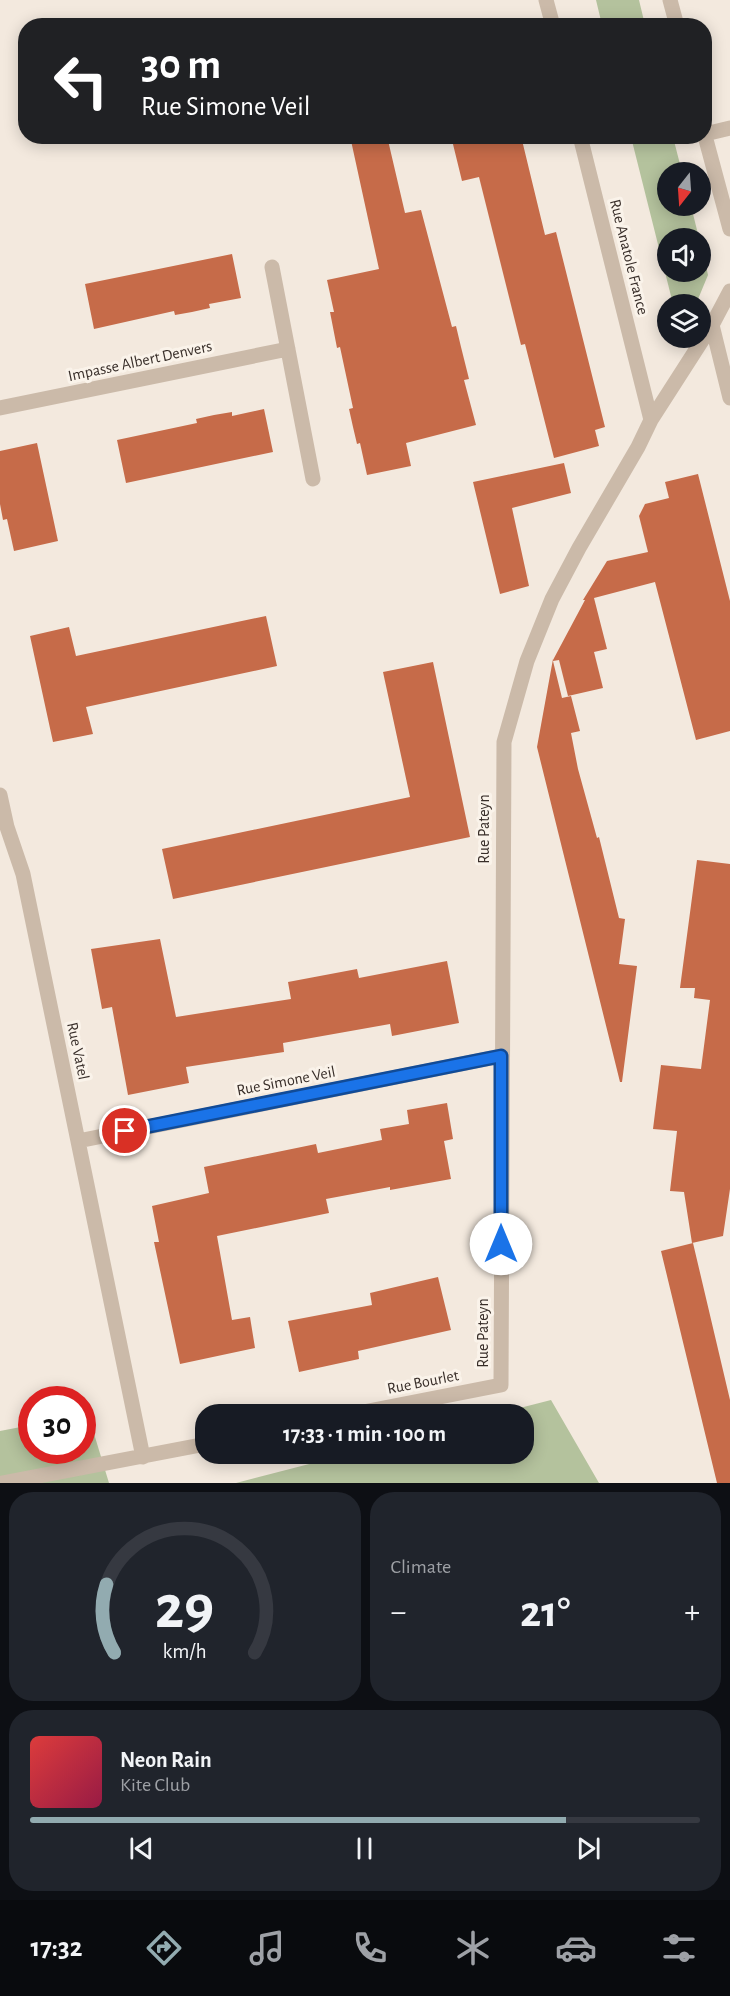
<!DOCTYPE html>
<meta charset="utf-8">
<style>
:root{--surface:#171b24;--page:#20242c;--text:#f1f3f6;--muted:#9ea1a6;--line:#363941;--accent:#92abb0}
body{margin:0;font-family:"Alegreya Sans",sans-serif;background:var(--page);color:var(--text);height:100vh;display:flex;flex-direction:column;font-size:22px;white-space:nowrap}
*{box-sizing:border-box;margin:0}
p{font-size:20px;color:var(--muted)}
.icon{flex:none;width:33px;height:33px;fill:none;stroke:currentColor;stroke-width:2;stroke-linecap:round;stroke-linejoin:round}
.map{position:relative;height:1483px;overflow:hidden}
.side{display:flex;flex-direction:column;gap:9px;padding:9px;background:#0d0f14;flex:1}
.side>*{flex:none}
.top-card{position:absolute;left:18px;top:18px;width:694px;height:126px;border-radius:24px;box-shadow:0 3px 15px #0003;background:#202124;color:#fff;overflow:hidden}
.needle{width:39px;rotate:197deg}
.controls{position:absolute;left:657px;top:162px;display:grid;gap:12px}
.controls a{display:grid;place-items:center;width:54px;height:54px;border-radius:50%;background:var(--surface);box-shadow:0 3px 15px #0003;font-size:30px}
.speed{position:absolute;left:18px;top:1386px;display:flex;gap:12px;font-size:30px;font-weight:700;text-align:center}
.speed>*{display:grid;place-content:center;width:78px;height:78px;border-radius:50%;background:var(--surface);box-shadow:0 3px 15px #0003;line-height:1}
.speed .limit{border:9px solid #d22;background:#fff;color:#111}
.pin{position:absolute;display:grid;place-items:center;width:51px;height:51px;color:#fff;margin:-26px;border:3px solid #fff;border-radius:50%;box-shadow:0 2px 6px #0007}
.me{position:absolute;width:66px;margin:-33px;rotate:0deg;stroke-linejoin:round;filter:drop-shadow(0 0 4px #0008)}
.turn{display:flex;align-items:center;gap:21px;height:126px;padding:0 24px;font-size:27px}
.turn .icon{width:78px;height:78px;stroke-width:2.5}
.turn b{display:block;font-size:42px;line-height:51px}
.big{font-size:45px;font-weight:600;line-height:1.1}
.side .widget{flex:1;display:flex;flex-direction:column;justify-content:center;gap:9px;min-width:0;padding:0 21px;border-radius:24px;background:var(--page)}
.side .dial{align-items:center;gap:0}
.dial svg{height:156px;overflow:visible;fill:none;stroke:var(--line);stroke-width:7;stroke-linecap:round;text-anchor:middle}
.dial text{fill:var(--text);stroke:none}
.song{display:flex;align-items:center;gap:18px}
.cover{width:72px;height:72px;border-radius:9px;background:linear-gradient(135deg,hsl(0 70% 55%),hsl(340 70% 35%))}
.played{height:6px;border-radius:3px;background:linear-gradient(90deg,var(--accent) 80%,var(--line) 80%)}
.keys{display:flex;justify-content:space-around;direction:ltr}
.heat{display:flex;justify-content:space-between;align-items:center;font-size:33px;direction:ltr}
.side .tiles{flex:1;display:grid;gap:9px;grid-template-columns:1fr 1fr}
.widget:last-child{grid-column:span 2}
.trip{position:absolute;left:195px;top:1404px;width:339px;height:60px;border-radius:24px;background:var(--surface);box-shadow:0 3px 15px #0003;font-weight:600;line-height:60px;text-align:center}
.tab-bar{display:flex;height:96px;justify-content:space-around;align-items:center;background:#090b0e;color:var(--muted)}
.tab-bar .icon{width:42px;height:42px}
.tab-bar .on{color:var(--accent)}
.tab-bar b{font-size:27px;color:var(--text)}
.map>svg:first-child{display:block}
</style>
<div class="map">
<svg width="730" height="1483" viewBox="0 0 730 1483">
<rect width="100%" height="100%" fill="#f3e9de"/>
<!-- green -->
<path fill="#b4c29d" d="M 596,0 L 639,0 L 645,25 L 602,25 Z
M 631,137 L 673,137 L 682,172 L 668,172 L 668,206 L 691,206 L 699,238 L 668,238 L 668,272 L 700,272 L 701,244 L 708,275 L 696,304 L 673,304 Z
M 551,1400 L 599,1483 L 236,1483 L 348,1454 L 524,1454 L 524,1414 L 496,1414 Z
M 88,1414 L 109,1483 L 0,1483 L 0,1431 L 31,1425 L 32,1450 L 82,1450 L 83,1415 Z"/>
<!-- building -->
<path fill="#c66b49" d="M 350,136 L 387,136 L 405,213 L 421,210 L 452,327 L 456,326 L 461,347 L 469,379 L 464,380 L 476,425 L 406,443 L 411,466 L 367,475 L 360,443 L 357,444 L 353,427 L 349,409 L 353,408 L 340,347 L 337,348 L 330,312 L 334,312 L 327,280 L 379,269 Z
M 451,136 L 521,136 L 545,235 L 556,232 L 605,427 L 595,430 L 599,446 L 554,458 L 525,344 L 521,345 L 479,177 L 462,181 Z
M 232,254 L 241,298 L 209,304 L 210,308 L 192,312 L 175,315 L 174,311 L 94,329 L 85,284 Z
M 264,409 L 273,452 L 126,483 L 117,440 L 197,423 L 196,419 L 214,415 L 232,412 L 232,416 Z
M 37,443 L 58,541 L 14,551 L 7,519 L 3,520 L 0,504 L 0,451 Z
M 564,463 L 571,493 L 512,508 L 529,586 L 500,594 L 473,482 Z
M 698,474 L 730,601 L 730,731 L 696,740 L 655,582 L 594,598 L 607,649 L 594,652 L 603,688 L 568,696 L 559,660 L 553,661 L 562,698 L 571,696 L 580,731 L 571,733 L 578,769 L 597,838 L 599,837 L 619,918 L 625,919 L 619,964 L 637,966 L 622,1082 L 620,1082 L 537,747 L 553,659 L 553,660 L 585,600 L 583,600 L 607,561 L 648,552 L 639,516 L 645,504 L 669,498 L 665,482 Z
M 266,616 L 277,666 L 86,707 L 93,734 L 53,742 L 30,636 L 69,627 L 76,656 Z
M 433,662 L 470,837 L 173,899 L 162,849 L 410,797 L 383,672 Z
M 697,860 L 730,864 L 730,1189 L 723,1236 L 692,1243 L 684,1192 L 670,1191 L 677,1131 L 653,1129 L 661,1065 L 701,1069 L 710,1000 L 694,998 L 695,988 L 680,988 Z
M 160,939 L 176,1017 L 291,999 L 288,982 L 357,969 L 359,978 L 447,961 L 459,1023 L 392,1036 L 390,1024 L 283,1043 L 284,1052 L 186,1067 L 189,1083 L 128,1095 L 112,1007 L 102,1009 L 91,949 Z
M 447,1103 L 453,1139 L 444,1141 L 451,1179 L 390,1190 L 390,1187 L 326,1199 L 329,1213 L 217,1236 L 232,1320 L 250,1317 L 255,1348 L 180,1364 L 154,1242 L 159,1242 L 152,1206 L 209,1193 L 204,1167 L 316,1144 L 318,1153 L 382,1140 L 380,1129 L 409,1124 L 407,1110 Z
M 693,1243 L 730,1400 L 730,1483 L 717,1483 L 661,1251 Z
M 438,1277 L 451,1330 L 358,1351 L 359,1359 L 299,1372 L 288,1321 L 372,1305 L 370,1293 Z"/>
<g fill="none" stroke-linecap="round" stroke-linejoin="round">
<!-- street -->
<path stroke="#cbbaa9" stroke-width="15" d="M 546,0 L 553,26
M 670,0 L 677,26
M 705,134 L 730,128
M 580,136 L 651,420
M 705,136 L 730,229
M 272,267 L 313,479
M 712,325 L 730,398
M 0,408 L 288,349
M 0,795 L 7,827 L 23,874 L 143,1457
M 78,1141 L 501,1056
M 353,1414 L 501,1385 L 504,742 L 527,661 L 552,599 L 579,548 L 638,447 L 651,420 L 712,325 L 730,291
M 2,1483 L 206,1444"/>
</g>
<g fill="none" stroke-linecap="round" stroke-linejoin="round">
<defs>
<path id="route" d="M 125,1131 L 501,1056 L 501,1244"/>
</defs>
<!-- route casing -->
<use href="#route" stroke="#114b97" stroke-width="15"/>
<!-- route -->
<use href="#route" stroke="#1a73e8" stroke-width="10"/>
</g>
<g text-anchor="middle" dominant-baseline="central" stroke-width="6" stroke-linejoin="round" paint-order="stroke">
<!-- street labels -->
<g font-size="16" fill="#382e29" stroke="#faf3ea">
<text transform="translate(629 257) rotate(76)">Rue Anatole France</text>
<text transform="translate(140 361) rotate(-12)">Impasse Albert Denvers</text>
<text transform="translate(484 829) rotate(-90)">Rue Pateyn</text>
<text transform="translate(78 1051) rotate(78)">Rue Vatel</text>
<text transform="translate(286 1081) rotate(-11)">Rue Simone Veil</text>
<text transform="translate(483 1333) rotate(-90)">Rue Pateyn</text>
<text transform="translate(423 1382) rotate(-11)">Rue Bourlet</text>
</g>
</g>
</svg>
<div class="controls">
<a><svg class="needle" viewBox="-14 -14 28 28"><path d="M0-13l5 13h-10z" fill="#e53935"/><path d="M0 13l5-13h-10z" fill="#9ea1a6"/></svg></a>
<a><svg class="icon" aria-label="sound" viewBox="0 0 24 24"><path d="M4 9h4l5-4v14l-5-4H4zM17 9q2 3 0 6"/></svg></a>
<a><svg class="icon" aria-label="layers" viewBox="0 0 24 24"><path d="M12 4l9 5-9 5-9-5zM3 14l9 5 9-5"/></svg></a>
</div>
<div class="speed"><div class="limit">30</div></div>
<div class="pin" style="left:125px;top:1131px;background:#d93025"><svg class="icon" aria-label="arrive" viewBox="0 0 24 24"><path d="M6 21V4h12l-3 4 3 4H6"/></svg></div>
<svg class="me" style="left:501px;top:1244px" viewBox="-20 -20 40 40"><circle r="19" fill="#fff"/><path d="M0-13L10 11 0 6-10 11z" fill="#1a73e8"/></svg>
<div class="trip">17:33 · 1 min · 100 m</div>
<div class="top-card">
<div class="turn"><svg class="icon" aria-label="left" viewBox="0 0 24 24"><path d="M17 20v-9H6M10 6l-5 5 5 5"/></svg><div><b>30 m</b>Rue Simone Veil</div></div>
</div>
</div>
<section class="side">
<div class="tiles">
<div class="widget dial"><svg viewBox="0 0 100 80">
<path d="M14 69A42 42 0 1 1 86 69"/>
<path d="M14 69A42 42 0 0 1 10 34" stroke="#92abb0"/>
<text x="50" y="56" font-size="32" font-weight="700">29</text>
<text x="50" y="72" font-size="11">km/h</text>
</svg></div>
<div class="widget"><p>Climate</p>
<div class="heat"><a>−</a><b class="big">21°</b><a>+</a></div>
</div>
<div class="widget">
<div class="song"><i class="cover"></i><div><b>Neon Rain</b><p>Kite Club</p></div></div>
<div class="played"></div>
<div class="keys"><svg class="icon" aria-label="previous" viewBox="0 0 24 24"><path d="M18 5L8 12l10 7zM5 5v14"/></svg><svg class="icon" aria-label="pause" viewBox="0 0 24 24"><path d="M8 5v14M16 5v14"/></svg><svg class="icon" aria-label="next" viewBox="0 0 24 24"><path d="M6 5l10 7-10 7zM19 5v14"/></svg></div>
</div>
</div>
</section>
<nav class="tab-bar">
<b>17:32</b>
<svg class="icon on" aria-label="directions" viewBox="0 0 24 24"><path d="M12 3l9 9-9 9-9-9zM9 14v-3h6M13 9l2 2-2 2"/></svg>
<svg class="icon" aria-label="music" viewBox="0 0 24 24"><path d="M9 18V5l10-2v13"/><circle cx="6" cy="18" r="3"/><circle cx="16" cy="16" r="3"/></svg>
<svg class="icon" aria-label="phone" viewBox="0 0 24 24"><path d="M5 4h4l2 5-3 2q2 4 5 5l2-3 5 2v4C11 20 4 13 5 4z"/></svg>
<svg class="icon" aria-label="climate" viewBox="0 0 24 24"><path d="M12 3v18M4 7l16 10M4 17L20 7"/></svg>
<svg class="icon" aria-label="car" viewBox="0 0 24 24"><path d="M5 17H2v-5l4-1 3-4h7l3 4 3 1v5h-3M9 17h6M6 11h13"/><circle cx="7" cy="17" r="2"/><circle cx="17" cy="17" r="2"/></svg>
<svg class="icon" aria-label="filters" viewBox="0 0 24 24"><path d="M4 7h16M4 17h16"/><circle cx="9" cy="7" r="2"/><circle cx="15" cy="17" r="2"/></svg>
</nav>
